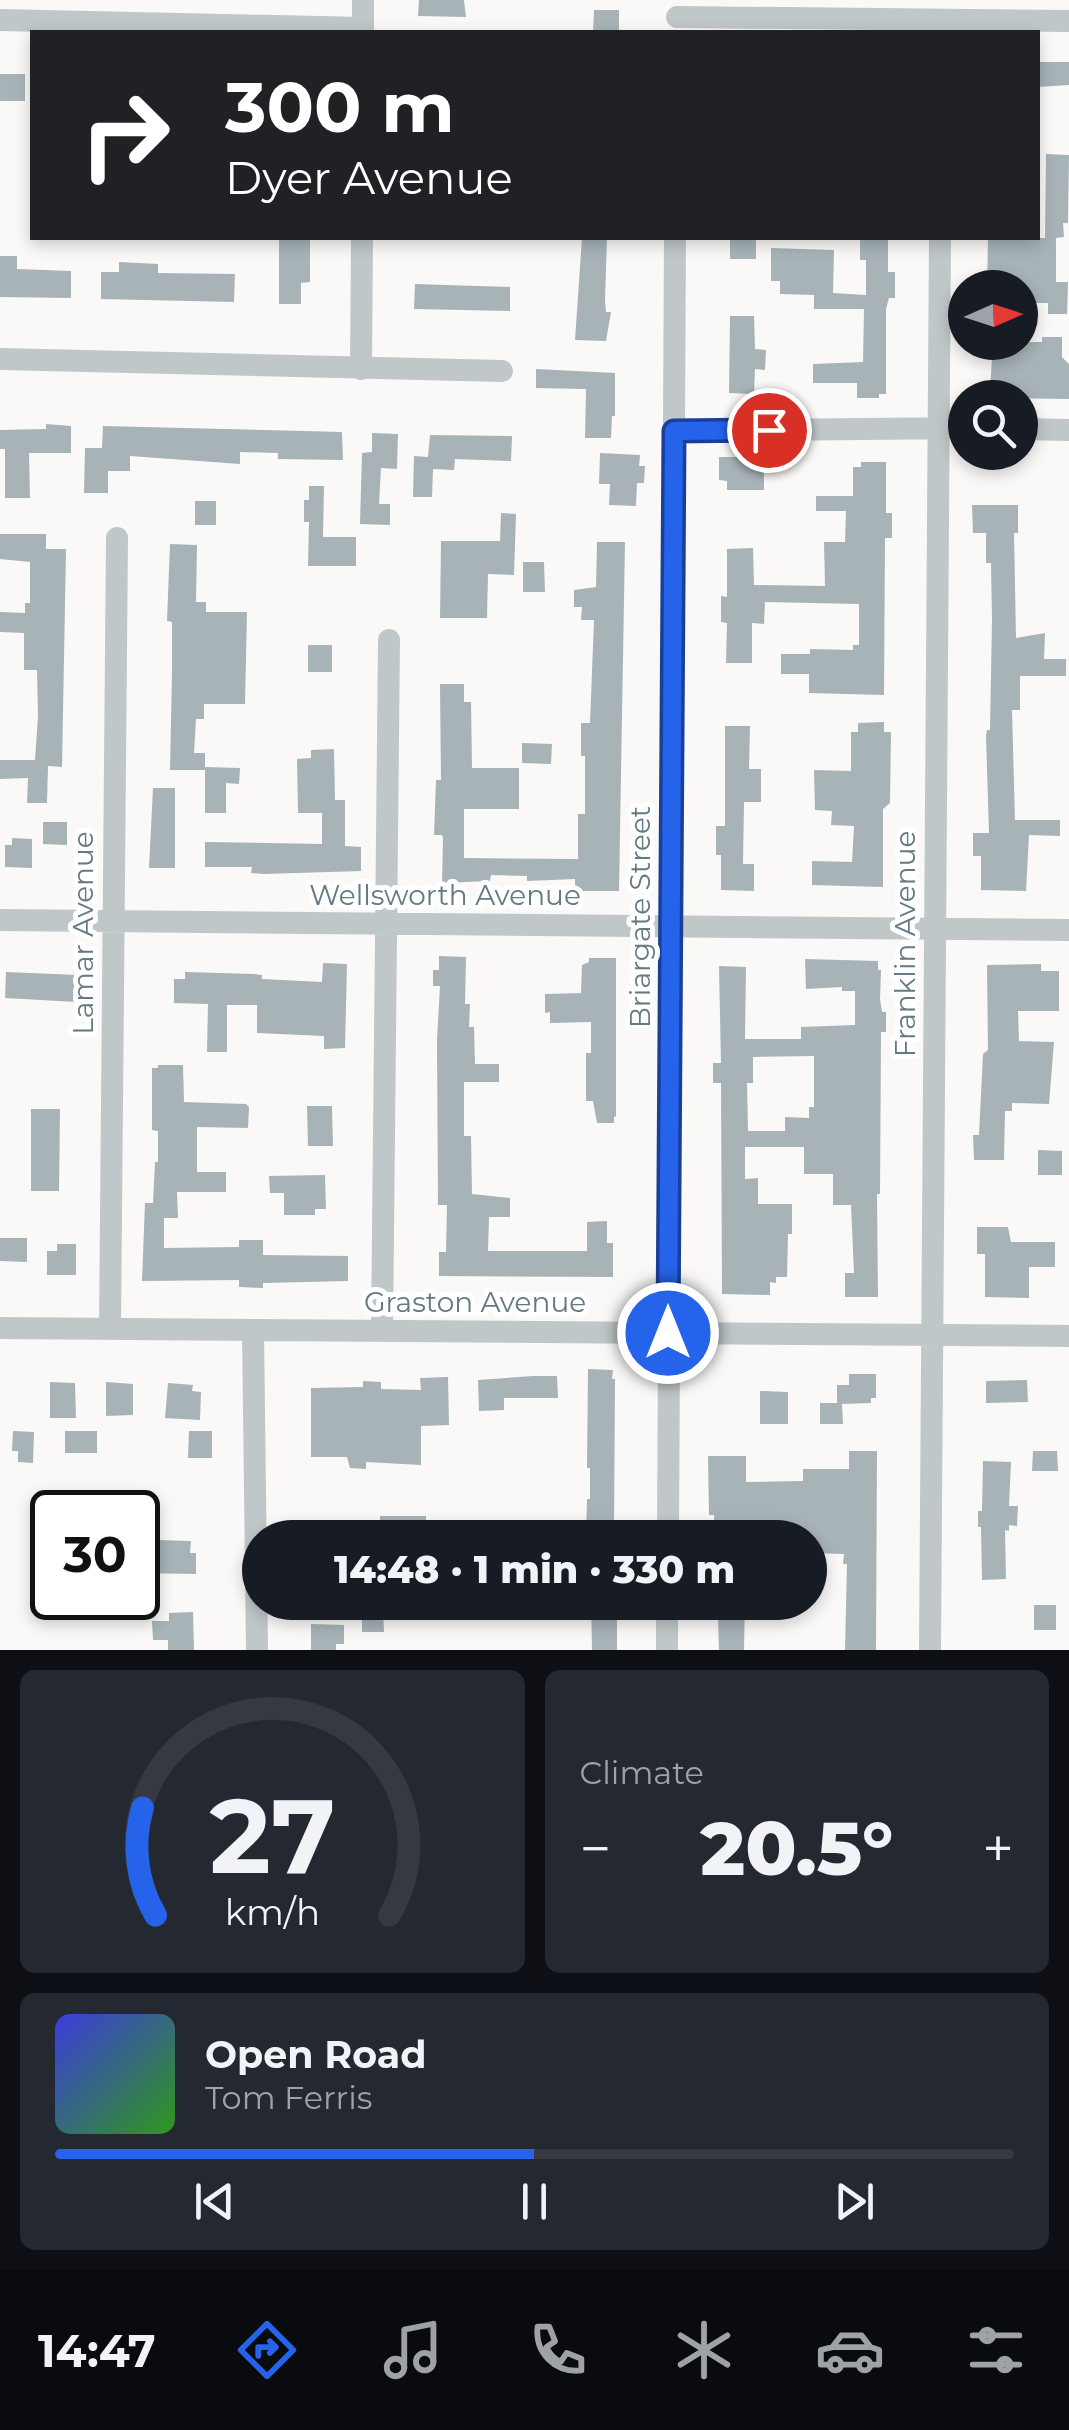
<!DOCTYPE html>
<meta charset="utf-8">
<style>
:root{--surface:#171b24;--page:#242831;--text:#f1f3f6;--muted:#9ea1a6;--line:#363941;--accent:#2563eb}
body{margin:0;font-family:Montserrat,sans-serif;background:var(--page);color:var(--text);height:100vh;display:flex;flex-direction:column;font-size:38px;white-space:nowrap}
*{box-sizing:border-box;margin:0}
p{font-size:32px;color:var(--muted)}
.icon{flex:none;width:55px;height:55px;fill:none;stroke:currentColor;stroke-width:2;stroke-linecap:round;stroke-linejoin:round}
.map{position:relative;height:1650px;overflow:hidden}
.side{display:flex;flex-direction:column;gap:20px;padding:20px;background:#0d0f14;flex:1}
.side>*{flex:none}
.top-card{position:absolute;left:30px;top:30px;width:1010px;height:210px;border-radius:0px;box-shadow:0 5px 15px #0003;background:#202124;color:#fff;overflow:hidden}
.needle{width:65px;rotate:87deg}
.buttons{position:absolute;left:948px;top:270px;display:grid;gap:20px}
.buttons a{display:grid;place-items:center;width:90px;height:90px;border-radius:50%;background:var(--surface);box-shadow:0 5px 15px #0003;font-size:50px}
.speed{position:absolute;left:30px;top:1490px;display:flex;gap:20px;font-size:50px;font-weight:700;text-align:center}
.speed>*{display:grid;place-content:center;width:130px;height:130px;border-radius:50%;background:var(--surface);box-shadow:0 5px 15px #0003;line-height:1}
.speed .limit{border:5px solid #111;border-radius:15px;background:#fff;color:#111}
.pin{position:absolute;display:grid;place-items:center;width:85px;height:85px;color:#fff;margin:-42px;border:5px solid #fff;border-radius:50%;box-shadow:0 2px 10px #0007}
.me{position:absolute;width:110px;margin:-55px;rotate:0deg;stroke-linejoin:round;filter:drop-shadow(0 0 8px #0008)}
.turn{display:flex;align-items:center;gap:35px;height:210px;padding:0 30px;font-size:45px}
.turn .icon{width:130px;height:130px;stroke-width:2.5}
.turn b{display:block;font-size:70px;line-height:85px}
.big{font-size:75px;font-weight:800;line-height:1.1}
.side .tile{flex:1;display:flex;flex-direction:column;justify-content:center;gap:15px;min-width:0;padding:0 35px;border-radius:15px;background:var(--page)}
.side .dial{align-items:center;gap:0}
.dial svg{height:260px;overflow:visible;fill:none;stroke:var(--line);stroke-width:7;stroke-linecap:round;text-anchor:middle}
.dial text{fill:var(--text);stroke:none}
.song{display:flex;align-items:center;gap:30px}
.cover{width:120px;height:120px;border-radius:15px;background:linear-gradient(135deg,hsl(240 70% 55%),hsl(110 70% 35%))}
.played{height:10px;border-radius:5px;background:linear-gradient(90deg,var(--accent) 50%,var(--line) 50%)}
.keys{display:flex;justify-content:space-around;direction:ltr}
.heat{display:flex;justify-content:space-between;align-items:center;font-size:55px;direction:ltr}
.side .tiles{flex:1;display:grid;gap:20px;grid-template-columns:1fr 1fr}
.tile:last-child{grid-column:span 2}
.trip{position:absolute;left:242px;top:1520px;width:585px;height:100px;border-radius:50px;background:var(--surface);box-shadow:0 5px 15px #0003;font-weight:800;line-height:100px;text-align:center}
.tab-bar{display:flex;height:160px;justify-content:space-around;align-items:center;background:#090b0e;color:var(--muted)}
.tab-bar .icon{width:70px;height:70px}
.tab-bar .selected{color:var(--accent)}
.tab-bar b{font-size:45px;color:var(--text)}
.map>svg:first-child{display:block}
</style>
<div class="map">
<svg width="1069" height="1650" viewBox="0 0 1069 1650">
<rect width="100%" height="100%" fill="#faf9f7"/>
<!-- building -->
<path fill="#a7b3b7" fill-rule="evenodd" d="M 419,0 L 464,0 L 466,17 L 418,16 Z
M 594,10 L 619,10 L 619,32 L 593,32 Z
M 1038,62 L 1069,62 L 1069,85 L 1038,87 Z
M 0,74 L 25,74 L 25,101 L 0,101 Z
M 1046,154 L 1069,155 L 1068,223 L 1063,223 L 1064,237 L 1056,238 L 1056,282 L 1068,282 L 1067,314 L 1048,314 L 1048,303 L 1020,303 L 1020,288 L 987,288 L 988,238 L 1045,238 Z
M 582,238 L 607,238 L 605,300 L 606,312 L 611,312 L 606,341 L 575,340 Z
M 730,238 L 756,238 L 756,259 L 730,259 Z
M 860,238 L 888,238 L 888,272 L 895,272 L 895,298 L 889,298 L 886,309 L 886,394 L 879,394 L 879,398 L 857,398 L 857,383 L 813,383 L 813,364 L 863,362 L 864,309 L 814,309 L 814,295 L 780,294 L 780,281 L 771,281 L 771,248 L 834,250 L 833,293 L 866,295 L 866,260 L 860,260 Z
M 279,240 L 310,240 L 310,282 L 301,283 L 301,304 L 279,304 Z
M 0,256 L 17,256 L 17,269 L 71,271 L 71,298 L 0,297 Z
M 119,262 L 158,264 L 158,273 L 235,274 L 234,302 L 101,299 L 101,272 L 119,272 Z
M 415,284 L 510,287 L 510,311 L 414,309 Z
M 730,316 L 754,316 L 755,349 L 766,350 L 765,370 L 755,369 L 754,394 L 729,393 Z
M 1042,337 L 1062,337 L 1062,357 L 1069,364 L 1069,399 L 1003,398 L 1004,391 L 990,390 L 993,342 L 1042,342 Z
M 536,369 L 615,373 L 615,416 L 612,416 L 611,438 L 585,438 L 586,389 L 536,388 Z
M 46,424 L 71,426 L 71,453 L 29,453 L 30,498 L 5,498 L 5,449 L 0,449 L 0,430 L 46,429 Z
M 103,426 L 342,432 L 343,460 L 278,459 L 278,453 L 240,452 L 240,464 L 130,456 L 130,471 L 108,471 L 108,493 L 84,493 L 85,448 L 102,448 Z
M 372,433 L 398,434 L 397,469 L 381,468 L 379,504 L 390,504 L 390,525 L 360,524 L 362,453 L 372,452 Z
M 430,435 L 512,436 L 511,461 L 455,459 L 454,470 L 433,469 L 432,497 L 413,497 L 414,456 L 428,457 Z
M 600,453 L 640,455 L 639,466 L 645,466 L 644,483 L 637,483 L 636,506 L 609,505 L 610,484 L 599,484 Z
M 719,457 L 752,457 L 752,463 L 764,466 L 764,490 L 727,490 L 727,481 L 719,480 Z
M 861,462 L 886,462 L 886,513 L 892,513 L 892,538 L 885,538 L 884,695 L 809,693 L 809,674 L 781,674 L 781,654 L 810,654 L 810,649 L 853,650 L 853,645 L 859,645 L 859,604 L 765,602 L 764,624 L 752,623 L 752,663 L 726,663 L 727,623 L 721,622 L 721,596 L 727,597 L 727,549 L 753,548 L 754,585 L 825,586 L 824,542 L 845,542 L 846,511 L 816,511 L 816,496 L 853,496 L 853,467 L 861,467 Z
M 309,486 L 324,486 L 323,537 L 356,537 L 356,566 L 308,566 L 309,522 L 304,522 L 304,500 L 309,500 Z
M 195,501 L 216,501 L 216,525 L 195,525 Z
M 972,505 L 1018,505 L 1018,533 L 1014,533 L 1016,638 L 1045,633 L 1044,659 L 1066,659 L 1066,676 L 1020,676 L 1020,710 L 1012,710 L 1015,820 L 1060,820 L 1060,836 L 1029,835 L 1026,891 L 981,890 L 981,856 L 973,856 L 973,833 L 989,833 L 986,736 L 987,730 L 990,730 L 992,620 L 991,563 L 986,563 L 986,533 L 973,533 Z
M 501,513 L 516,514 L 514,575 L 488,574 L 487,618 L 440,618 L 441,541 L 500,541 Z
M 0,534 L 46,534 L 46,549 L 66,549 L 62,767 L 48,766 L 47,803 L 27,803 L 28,778 L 0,779 L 0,760 L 35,760 L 38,716 L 37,670 L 24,670 L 24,633 L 0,632 L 0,612 L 25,613 L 25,603 L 30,603 L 30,562 L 0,559 Z
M 597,542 L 625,542 L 619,891 L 575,891 L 575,879 L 527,881 L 527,876 L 491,875 L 490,881 L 442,883 L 443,838 L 442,835 L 434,835 L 436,780 L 441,780 L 440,684 L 464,684 L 464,702 L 471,702 L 472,768 L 519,768 L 519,809 L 464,809 L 464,858 L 578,859 L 578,814 L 585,814 L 585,756 L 581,756 L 581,723 L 590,723 L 594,620 L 581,620 L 582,607 L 574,607 L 574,590 L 596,587 Z
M 170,544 L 197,545 L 196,602 L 206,602 L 206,612 L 247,612 L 245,704 L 204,704 L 204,719 L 196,719 L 194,753 L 205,753 L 205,770 L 170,770 L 172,672 L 172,622 L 167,621 Z
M 523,562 L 544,562 L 545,592 L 523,592 Z
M 308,645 L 332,645 L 332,672 L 308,672 Z
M 884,722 L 884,732 L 891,732 L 890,803 L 883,809 L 883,887 L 812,885 L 812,861 L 852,862 L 853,845 L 854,826 L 831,825 L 832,811 L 815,810 L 814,770 L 851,771 L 851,732 L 858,732 L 858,723 Z
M 725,726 L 750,726 L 749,769 L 761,769 L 761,802 L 744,802 L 743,864 L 754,864 L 754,891 L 721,890 L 721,855 L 716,855 L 716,826 L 725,826 Z
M 522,743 L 552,744 L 551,764 L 522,763 Z
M 334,749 L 335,800 L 345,800 L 345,846 L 361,847 L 361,871 L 264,874 L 251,873 L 252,867 L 205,867 L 205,842 L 322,844 L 322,813 L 298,813 L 297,759 L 311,758 L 311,750 Z
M 205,767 L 240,768 L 239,784 L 226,783 L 226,813 L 205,813 Z
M 153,788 L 175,788 L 175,868 L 149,868 Z
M 43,822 L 67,822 L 67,845 L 43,844 Z
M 12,838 L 32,839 L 32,868 L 5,867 L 5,845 L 12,845 Z
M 439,956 L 466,957 L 465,1004 L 470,1004 L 469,1027 L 474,1027 L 475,1064 L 499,1064 L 499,1082 L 464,1082 L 464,1136 L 471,1136 L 472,1194 L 510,1198 L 510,1217 L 489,1217 L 488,1251 L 587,1251 L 587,1222 L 607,1221 L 607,1243 L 613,1243 L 613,1277 L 439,1276 L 439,1252 L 446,1252 L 447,1205 L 438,1205 L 437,1040 L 440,986 L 433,986 L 433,970 L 439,970 Z
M 589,958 L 616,958 L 616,1117 L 614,1116 L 614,1123 L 597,1123 L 593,1101 L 586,1101 L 586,1053 L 591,1053 L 591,1022 L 550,1023 L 550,1012 L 545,1013 L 545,994 L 581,993 L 582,965 L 589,962 Z
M 805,959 L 878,961 L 878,970 L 881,970 L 880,999 L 882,1012 L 886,1012 L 886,1032 L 881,1032 L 880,1194 L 877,1194 L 878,1297 L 845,1297 L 845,1273 L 854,1273 L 851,1205 L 833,1205 L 833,1174 L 804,1174 L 804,1147 L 745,1147 L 745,1179 L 758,1178 L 758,1204 L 792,1204 L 792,1234 L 788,1234 L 787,1277 L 776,1277 L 776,1283 L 770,1282 L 770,1295 L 722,1294 L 721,1083 L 713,1083 L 713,1063 L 721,1063 L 719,966 L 746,967 L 745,1039 L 801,1039 L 801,1027 L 855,1025 L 855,991 L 842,991 L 842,987 L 806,989 ZM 814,1056 L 814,1107 L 809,1107 L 809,1118 L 785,1117 L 785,1131 L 748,1131 L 747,1083 L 753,1083 L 753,1057 Z
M 323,963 L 347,964 L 345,1048 L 324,1049 L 324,1036 L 257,1033 L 257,1005 L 227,1005 L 227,1052 L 207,1052 L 208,1004 L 174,1003 L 174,979 L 185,979 L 185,972 L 253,974 L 262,975 L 262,979 L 322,982 Z
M 1041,964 L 1041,971 L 1059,971 L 1059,1011 L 1018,1011 L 1019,1041 L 1054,1042 L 1049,1104 L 1012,1103 L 1012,1111 L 1005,1111 L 1004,1160 L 974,1160 L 973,1135 L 979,1135 L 983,1054 L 988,1050 L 987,965 Z
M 6,972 L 77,975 L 76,1002 L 5,998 Z
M 158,1065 L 183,1065 L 184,1102 L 246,1104 L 249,1107 L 248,1128 L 197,1127 L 197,1172 L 226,1172 L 226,1192 L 177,1192 L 178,1218 L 164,1218 L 164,1248 L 239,1247 L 239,1240 L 263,1240 L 263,1255 L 348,1256 L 348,1281 L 263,1283 L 263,1288 L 239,1287 L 239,1280 L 142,1281 L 145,1203 L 153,1203 L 155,1162 L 158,1162 L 158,1131 L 152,1130 L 152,1068 L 158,1068 Z
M 307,1106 L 332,1106 L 333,1146 L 308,1146 Z
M 31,1109 L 60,1109 L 59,1191 L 31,1191 Z
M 1038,1150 L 1062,1151 L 1062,1175 L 1038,1175 Z
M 325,1175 L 326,1209 L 315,1209 L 315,1215 L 284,1215 L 284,1193 L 270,1193 L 269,1176 Z
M 977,1227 L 1008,1227 L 1011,1242 L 1055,1242 L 1055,1267 L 1029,1267 L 1029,1298 L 985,1297 L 985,1254 L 977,1254 Z
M 0,1238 L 27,1238 L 27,1262 L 0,1261 Z
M 57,1244 L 76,1244 L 76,1275 L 47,1275 L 47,1251 L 57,1251 Z
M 588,1369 L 613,1370 L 612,1379 L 615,1379 L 614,1534 L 586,1534 L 587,1499 L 590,1499 L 590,1468 L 587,1468 Z
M 849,1374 L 876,1374 L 876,1398 L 871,1398 L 871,1403 L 842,1404 L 843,1424 L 820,1424 L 820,1403 L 837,1403 L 837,1385 L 849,1385 Z
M 533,1376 L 557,1376 L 558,1398 L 504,1398 L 504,1410 L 479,1411 L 478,1380 Z
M 448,1377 L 449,1425 L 421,1426 L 421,1465 L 366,1462 L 366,1469 L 350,1468 L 347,1457 L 311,1457 L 311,1388 L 363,1387 L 363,1381 L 381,1382 L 381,1389 L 421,1390 L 420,1378 Z
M 1027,1380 L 1028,1402 L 986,1403 L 986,1381 Z
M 50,1382 L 75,1383 L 76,1418 L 50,1418 Z
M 106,1382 L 133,1384 L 133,1415 L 106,1416 Z
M 168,1383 L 193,1385 L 192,1391 L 201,1392 L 200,1420 L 165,1418 Z
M 760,1391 L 788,1392 L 788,1424 L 760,1424 Z
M 13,1431 L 34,1432 L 33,1463 L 18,1462 L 18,1451 L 12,1451 Z
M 65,1431 L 97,1431 L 97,1453 L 65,1453 Z
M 189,1431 L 212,1431 L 212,1458 L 188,1458 Z
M 849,1451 L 877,1451 L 876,1650 L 845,1650 L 847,1564 L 843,1564 L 844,1554 L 810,1553 L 810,1538 L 772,1538 L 772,1527 L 714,1526 L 714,1515 L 709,1515 L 708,1456 L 746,1456 L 746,1482 L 803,1481 L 803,1469 L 849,1469 Z
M 1033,1451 L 1057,1451 L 1058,1471 L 1032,1471 Z
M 983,1461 L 1011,1462 L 1009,1506 L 1018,1506 L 1017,1526 L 1009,1525 L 1009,1531 L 1005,1530 L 1006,1579 L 982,1580 L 981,1527 L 978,1527 L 978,1511 L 982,1511 Z
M 380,1516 L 426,1516 L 426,1537 L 380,1536 Z
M 159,1540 L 191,1541 L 190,1553 L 196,1553 L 196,1574 L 138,1573 L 138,1548 L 159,1548 Z
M 591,1602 L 617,1602 L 617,1650 L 592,1650 Z
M 714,1602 L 745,1602 L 744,1650 L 719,1650 L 718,1618 L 713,1618 Z
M 1034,1605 L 1056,1605 L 1056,1630 L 1034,1630 Z
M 383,1608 L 384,1632 L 362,1632 L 362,1609 Z
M 193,1612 L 194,1650 L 168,1650 L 168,1640 L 153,1640 L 152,1621 L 169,1621 L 169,1613 Z
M 311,1624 L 344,1625 L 344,1644 L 336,1644 L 336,1650 L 311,1650 Z"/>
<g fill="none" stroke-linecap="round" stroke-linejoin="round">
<!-- minor -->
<path stroke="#c0c7c9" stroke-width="22" d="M 677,17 L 1069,21
M 0,20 L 363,28
M 363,32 L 363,0
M 0,359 L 502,371
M 361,369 L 362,238
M 1020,429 L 1069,430
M 674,431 L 965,428
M 0,920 L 1069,930
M 0,1328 L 1069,1336
M 110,1329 L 117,538
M 253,1330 L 257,1650
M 382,1331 L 389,640
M 668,1538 L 675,238
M 667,1650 L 667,1602
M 930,1650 L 940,238"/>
</g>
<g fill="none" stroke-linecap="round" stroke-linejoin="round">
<defs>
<path id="route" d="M 668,1333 L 674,431 L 769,430"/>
</defs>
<!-- route casing -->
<use href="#route" stroke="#184099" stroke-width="25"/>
<!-- route -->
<use href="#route" stroke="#2563eb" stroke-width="18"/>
</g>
<g text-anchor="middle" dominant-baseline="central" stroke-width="10" stroke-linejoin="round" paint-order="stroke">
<!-- street labels -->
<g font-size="28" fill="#647a83" stroke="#fff">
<text x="445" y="895">Wellsworth Avenue</text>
<text transform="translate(640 917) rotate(-90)">Briargate Street</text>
<text transform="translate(83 933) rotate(-90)">Lamar Avenue</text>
<text transform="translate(905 944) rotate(-90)">Franklin Avenue</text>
<text x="475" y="1302">Graston Avenue</text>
</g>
</g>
</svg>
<div class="buttons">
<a><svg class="needle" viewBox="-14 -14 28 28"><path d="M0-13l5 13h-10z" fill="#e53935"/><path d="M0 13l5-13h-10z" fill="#9ea1a6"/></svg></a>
<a><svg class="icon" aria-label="search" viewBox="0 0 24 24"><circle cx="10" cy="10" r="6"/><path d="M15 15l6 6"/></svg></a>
</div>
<div class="speed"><div class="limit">30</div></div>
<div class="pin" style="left:769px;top:430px;background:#d93025"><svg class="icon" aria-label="arrive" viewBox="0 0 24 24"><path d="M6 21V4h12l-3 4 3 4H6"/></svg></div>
<svg class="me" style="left:668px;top:1333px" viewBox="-20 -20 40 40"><circle r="17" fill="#2563eb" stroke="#fff" stroke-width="3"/><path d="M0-11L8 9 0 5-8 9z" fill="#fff"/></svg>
<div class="trip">14:48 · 1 min · 330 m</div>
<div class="top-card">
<div class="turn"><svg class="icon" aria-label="right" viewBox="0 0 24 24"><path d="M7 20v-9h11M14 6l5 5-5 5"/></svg><div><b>300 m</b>Dyer Avenue</div></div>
</div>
</div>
<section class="side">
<div class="tiles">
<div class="tile dial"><svg viewBox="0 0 100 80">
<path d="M14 69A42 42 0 1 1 86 69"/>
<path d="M14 69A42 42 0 0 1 10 36" stroke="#2563eb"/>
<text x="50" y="56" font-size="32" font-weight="700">27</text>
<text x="50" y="72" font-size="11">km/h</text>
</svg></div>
<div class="tile"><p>Climate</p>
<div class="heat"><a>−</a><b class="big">20.5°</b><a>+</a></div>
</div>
<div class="tile">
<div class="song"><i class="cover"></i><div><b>Open Road</b><p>Tom Ferris</p></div></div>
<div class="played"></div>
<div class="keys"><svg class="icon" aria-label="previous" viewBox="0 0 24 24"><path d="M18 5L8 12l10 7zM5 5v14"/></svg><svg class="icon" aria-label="pause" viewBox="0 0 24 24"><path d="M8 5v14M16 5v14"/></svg><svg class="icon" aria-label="next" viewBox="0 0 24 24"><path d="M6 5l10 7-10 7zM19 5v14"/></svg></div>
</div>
</div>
</section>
<nav class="tab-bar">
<b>14:47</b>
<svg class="icon selected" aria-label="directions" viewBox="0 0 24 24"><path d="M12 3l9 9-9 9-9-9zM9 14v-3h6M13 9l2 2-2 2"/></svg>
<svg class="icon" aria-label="music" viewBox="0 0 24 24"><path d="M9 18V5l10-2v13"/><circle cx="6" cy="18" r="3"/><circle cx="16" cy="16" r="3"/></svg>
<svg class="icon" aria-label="phone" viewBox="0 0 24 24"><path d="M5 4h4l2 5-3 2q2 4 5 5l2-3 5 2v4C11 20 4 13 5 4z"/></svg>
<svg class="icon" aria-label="climate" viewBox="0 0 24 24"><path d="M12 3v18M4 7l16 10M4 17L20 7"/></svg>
<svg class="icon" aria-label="car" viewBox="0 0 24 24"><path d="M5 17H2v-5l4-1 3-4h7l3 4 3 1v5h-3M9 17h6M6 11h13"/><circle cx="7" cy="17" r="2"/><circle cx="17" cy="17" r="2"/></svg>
<svg class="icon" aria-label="filters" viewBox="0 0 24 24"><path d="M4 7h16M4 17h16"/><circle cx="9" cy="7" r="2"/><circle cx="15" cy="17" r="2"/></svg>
</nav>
